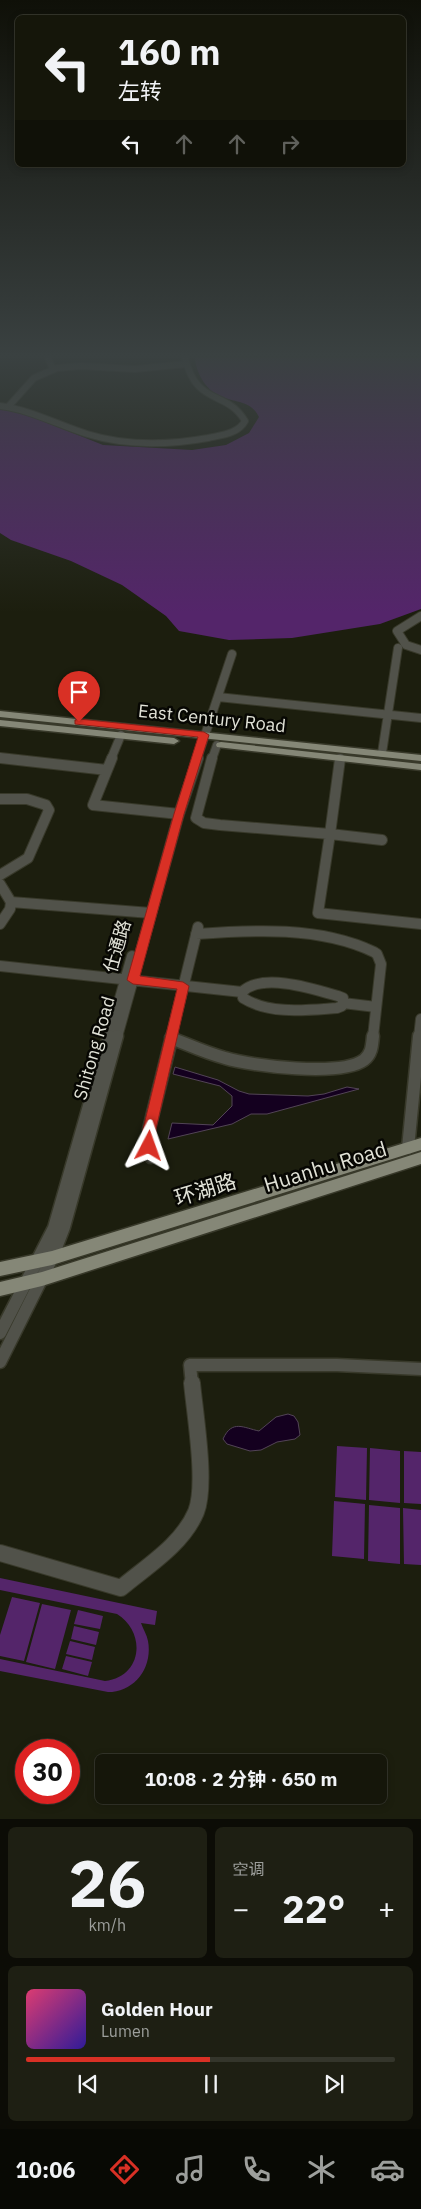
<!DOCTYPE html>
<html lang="zh">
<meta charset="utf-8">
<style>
:root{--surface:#15160a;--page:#1e1f13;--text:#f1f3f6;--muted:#9d9f9c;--line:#34352b;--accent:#d93025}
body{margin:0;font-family:"IBM Plex Sans","Noto Sans SC",sans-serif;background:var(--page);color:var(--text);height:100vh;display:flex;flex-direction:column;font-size:19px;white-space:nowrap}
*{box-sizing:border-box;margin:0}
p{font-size:16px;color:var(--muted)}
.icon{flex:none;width:28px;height:28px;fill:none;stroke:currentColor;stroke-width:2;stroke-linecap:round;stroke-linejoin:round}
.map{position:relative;height:1819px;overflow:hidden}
.side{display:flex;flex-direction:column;gap:8px;padding:8px;background:#0c0c06;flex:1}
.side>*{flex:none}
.banner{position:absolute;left:15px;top:15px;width:391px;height:152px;border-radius:8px;box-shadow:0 2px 8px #0003,0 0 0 1px var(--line);background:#15160a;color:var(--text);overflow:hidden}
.speed{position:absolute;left:15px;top:1739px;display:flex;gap:10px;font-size:25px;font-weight:700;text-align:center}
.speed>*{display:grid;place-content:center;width:65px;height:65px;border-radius:50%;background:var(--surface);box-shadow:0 2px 8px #0003,0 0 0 1px var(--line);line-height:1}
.speed .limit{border:8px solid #d22;background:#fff;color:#111}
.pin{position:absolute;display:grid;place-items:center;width:42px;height:42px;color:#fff;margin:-51px -21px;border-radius:50% 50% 50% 0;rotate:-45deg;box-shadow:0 0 5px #0007}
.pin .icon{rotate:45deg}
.me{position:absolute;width:55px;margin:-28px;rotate:4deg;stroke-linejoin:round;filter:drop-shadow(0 0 4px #0008)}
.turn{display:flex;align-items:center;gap:18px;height:105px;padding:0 20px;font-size:22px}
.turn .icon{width:65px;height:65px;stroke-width:2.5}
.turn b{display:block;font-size:35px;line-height:42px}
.lanes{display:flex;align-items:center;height:48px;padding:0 20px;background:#0003;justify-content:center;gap:25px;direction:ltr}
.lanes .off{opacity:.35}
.big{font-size:38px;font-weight:700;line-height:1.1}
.side .widget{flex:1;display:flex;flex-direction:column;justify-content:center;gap:8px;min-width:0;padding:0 18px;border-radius:8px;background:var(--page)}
.side .dial{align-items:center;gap:0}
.dial b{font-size:65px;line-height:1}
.song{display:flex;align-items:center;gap:15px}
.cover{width:60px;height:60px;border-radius:8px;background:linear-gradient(135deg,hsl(340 70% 55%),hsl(250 70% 35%))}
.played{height:5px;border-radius:2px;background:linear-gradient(90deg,var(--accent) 50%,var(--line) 50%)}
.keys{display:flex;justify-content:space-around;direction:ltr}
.heat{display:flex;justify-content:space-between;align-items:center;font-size:28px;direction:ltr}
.side .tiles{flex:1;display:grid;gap:8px;grid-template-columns:1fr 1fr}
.widget:last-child{grid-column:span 2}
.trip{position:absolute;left:95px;top:1754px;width:292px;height:50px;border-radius:8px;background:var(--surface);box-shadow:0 2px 8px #0003,0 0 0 1px var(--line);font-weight:700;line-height:50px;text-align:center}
.tabs{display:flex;height:80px;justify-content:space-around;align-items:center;background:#080904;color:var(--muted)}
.tabs .icon{width:35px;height:35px}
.tabs .selected{color:var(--accent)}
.tabs b{font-size:22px;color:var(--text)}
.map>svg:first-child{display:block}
</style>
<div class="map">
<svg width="421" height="1819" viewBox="0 0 421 1819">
<rect width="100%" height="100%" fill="#1c1e0e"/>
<!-- green -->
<path fill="#54256a" d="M 195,358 L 421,358 L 421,609 L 380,624 L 292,638 L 229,640 L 179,631 L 166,616 L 122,585 L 71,561 L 11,540 L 0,533 L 0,409 L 15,410 L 103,445 L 192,450 L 226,445 L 249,433 L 259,417 C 251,400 235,403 220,396 C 206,390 196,373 195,358 Z
M 337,1446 L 367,1448 L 366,1500 L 335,1497 Z
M 370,1448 L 400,1451 L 400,1503 L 369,1500 Z
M 404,1451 L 421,1452 L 421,1504 L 404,1503 Z
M 334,1501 L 365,1504 L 364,1559 L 332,1556 Z
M 369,1505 L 400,1508 L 400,1564 L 368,1561 Z
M 403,1508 L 421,1510 L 421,1565 L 404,1564 Z
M 0,1578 L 157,1611 L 155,1625 L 141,1623 C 143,1629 147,1635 148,1641 C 153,1668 134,1692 108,1692 L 0,1671 L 0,1659 L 105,1681 C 142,1677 147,1633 117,1614 L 0,1590 Z
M 12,1597 L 40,1603 L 24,1661 L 0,1656 L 0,1635 Z
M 42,1604 L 71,1610 L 55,1669 L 26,1662 Z
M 78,1610 L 103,1616 L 100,1629 L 74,1624 Z
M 74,1626 L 99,1632 L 96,1645 L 71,1639 Z
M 70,1641 L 95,1647 L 92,1660 L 66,1654 Z
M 66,1656 L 92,1662 L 88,1676 L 62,1669 Z"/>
<!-- water -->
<path fill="#14001f" stroke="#524456" d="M 175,1067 L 218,1080 L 239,1091 L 249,1094 L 308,1096 L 324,1094 L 347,1087 L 359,1089 L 267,1114 L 251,1114 L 232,1124 L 168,1139 L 172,1123 L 213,1125 L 232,1106 L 232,1096 L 220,1086 L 173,1074 Z
M 288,1414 L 294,1416 L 298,1422 L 300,1435 L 295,1439 L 277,1442 L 261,1450 L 250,1451 L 227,1444 L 223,1439 C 232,1419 244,1428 259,1431 L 276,1417 Z"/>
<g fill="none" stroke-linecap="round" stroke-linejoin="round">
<defs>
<path id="minor-far4" d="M 48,358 L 53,369
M 0,406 C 31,410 58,425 87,434 C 126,446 169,445 208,438 C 221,435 238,434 245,421 C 226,389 197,407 185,358
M 8,407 L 34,378 L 57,368 L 81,366 L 135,369 L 186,364"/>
<path id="minor-far3" d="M 421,616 L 397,631 L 406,645 L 421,650
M 218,697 L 421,718
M 382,753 L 398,648
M 0,758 L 7,759
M 111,759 L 121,735
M 197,759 L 232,654
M 212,759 L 217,745"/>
<path id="minor-far2" d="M 0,758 L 107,770
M 112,758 L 93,805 L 179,814
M 212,758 L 196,818 L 204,823 L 220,825 L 330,834 L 318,913 L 421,924
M 340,759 L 330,834 L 382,840
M 0,799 L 27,799 L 46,805 L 49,810 L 28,858 L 0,875
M 0,884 L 11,902 L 151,913
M 0,924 L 10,909 L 11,902
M 196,934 C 253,930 320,926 374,952 L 377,954 L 381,964 L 373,1037
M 0,966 L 242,992
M 242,992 L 243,998 C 270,1015 307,1010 337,1008 L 342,1006 L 343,1003
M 242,992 C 262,972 314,989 338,996 L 343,998 L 343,1003
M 343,1003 L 376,1007
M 109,1037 L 132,956
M 117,1037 L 179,814 L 198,758
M 171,1037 L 198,927
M 419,1037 L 421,1019"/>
<path id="minor-far1" d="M 171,1038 C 189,1045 206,1053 225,1058 C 252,1066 341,1077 364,1060 C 372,1054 372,1045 373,1036
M 408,1148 L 419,1036
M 151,1157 L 149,1129 L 172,1036
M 0,1333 L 54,1228 L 109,1036
M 0,1362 L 52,1258 L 64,1227 L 117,1036
M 192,1385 L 190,1365 L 337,1365 L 421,1369"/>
<path id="minor" d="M 0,1553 L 121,1588 C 147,1566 182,1545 196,1512 C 207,1485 195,1415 192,1383"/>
<path id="major" d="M 0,711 L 421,755 L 421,761 L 0,717 Z
M 0,720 L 174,738 L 179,741 L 174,744 L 0,726 Z
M 221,742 L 421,764 L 421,770 L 217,747 L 216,745 L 217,743 Z
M 421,1138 L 421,1150 L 52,1265 L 0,1276 L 0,1262 L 52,1251 Z
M 421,1152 L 421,1164 L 42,1286 L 0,1296 L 0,1282 L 42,1272 Z"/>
</defs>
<!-- minor-far4 casing -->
<use href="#minor-far4" stroke="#38392a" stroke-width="8"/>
<!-- minor-far3 casing -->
<use href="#minor-far3" stroke="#38392a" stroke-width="10"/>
<!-- minor-far2 casing -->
<use href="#minor-far2" stroke="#38392a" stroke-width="12"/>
<!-- minor-far1 casing -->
<use href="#minor-far1" stroke="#38392a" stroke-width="15"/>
<!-- minor casing -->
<use href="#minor" stroke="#38392a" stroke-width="18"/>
<!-- major casing -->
<use href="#major" stroke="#38392a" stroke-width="3"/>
<!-- minor-far4 -->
<use href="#minor-far4" stroke="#51524a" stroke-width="6"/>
<!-- minor-far3 -->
<use href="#minor-far3" stroke="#51524a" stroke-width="8"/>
<!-- minor-far2 -->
<use href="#minor-far2" stroke="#51524a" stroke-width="10"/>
<!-- minor-far1 -->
<use href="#minor-far1" stroke="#51524a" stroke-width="12"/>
<!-- minor -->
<use href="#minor" stroke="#51524a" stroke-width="16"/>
<!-- major -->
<use href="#major" fill="#858777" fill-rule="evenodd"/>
</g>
<!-- sky -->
<linearGradient id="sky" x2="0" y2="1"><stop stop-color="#0f1008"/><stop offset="0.58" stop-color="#3a4141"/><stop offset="1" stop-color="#3a4141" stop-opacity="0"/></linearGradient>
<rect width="421" height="613" fill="url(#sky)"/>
<!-- route -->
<path fill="#d93025" stroke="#8d1f18" d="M 79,719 L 204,732 L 209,735 L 184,814 L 140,976 L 183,982 L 189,986 L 156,1129 L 156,1146 L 154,1150 L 144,1150 L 142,1146 L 143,1129 L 177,989 L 133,984 L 127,980 L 174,814 L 198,737 L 75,724 L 75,720 Z"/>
<g text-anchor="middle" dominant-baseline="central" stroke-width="5" stroke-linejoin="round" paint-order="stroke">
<!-- street labels -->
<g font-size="18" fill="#e1e2d7" stroke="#070703">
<text transform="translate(212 718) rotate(6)">East Century Road</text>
<text transform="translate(117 946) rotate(-74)">仕通路</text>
<text transform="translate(94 1048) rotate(-74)">Shitong Road</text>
</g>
<!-- near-street labels -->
<g font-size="21" fill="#e1e2d7" stroke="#070703">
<text transform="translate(325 1166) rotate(-17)">Huanhu Road</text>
<text transform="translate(205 1189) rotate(-17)">环湖路</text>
</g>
</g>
</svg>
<div class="speed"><div class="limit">30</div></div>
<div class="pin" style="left:79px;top:722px;background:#d93025"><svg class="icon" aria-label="arrive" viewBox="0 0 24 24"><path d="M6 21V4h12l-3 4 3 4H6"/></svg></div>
<svg class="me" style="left:149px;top:1146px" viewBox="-20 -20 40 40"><path d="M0-17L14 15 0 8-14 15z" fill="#d93025" stroke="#fff" stroke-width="4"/></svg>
<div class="trip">10:08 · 2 分钟 · 650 m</div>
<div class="banner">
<div class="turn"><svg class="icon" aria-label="left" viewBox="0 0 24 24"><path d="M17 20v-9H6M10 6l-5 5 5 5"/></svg><div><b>160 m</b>左转</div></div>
<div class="lanes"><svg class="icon" aria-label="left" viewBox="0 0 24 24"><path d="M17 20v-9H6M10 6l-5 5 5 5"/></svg><svg class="icon off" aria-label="ahead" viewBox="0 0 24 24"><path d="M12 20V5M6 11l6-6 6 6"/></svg><svg class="icon off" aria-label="ahead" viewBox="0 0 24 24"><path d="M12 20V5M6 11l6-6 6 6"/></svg><svg class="icon off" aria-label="right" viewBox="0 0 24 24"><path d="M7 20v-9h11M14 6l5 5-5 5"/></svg></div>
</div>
</div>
<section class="side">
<div class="tiles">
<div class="widget dial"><b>26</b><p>km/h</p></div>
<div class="widget"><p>空调</p>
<div class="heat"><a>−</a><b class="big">22°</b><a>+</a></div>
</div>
<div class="widget">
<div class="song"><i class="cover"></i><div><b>Golden Hour</b><p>Lumen</p></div></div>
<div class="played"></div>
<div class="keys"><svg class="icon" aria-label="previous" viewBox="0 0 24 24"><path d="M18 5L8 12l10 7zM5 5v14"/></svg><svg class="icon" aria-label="pause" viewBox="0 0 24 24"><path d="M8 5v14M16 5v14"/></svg><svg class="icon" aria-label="next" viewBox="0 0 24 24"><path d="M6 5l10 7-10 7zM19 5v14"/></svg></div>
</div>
</div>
</section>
<nav class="tabs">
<b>10:06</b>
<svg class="icon selected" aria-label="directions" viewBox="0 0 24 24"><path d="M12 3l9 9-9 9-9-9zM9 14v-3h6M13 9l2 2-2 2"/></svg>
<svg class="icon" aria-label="music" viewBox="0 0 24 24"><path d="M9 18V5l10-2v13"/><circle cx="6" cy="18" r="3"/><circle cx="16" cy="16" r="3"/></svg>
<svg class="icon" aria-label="phone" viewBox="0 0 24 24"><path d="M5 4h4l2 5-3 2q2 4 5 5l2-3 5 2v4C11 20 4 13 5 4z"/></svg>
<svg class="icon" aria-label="climate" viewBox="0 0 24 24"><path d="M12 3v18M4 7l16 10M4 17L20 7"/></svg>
<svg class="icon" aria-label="car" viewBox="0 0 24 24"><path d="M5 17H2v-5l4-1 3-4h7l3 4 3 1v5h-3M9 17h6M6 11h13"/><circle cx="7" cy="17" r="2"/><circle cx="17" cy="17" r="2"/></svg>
</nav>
